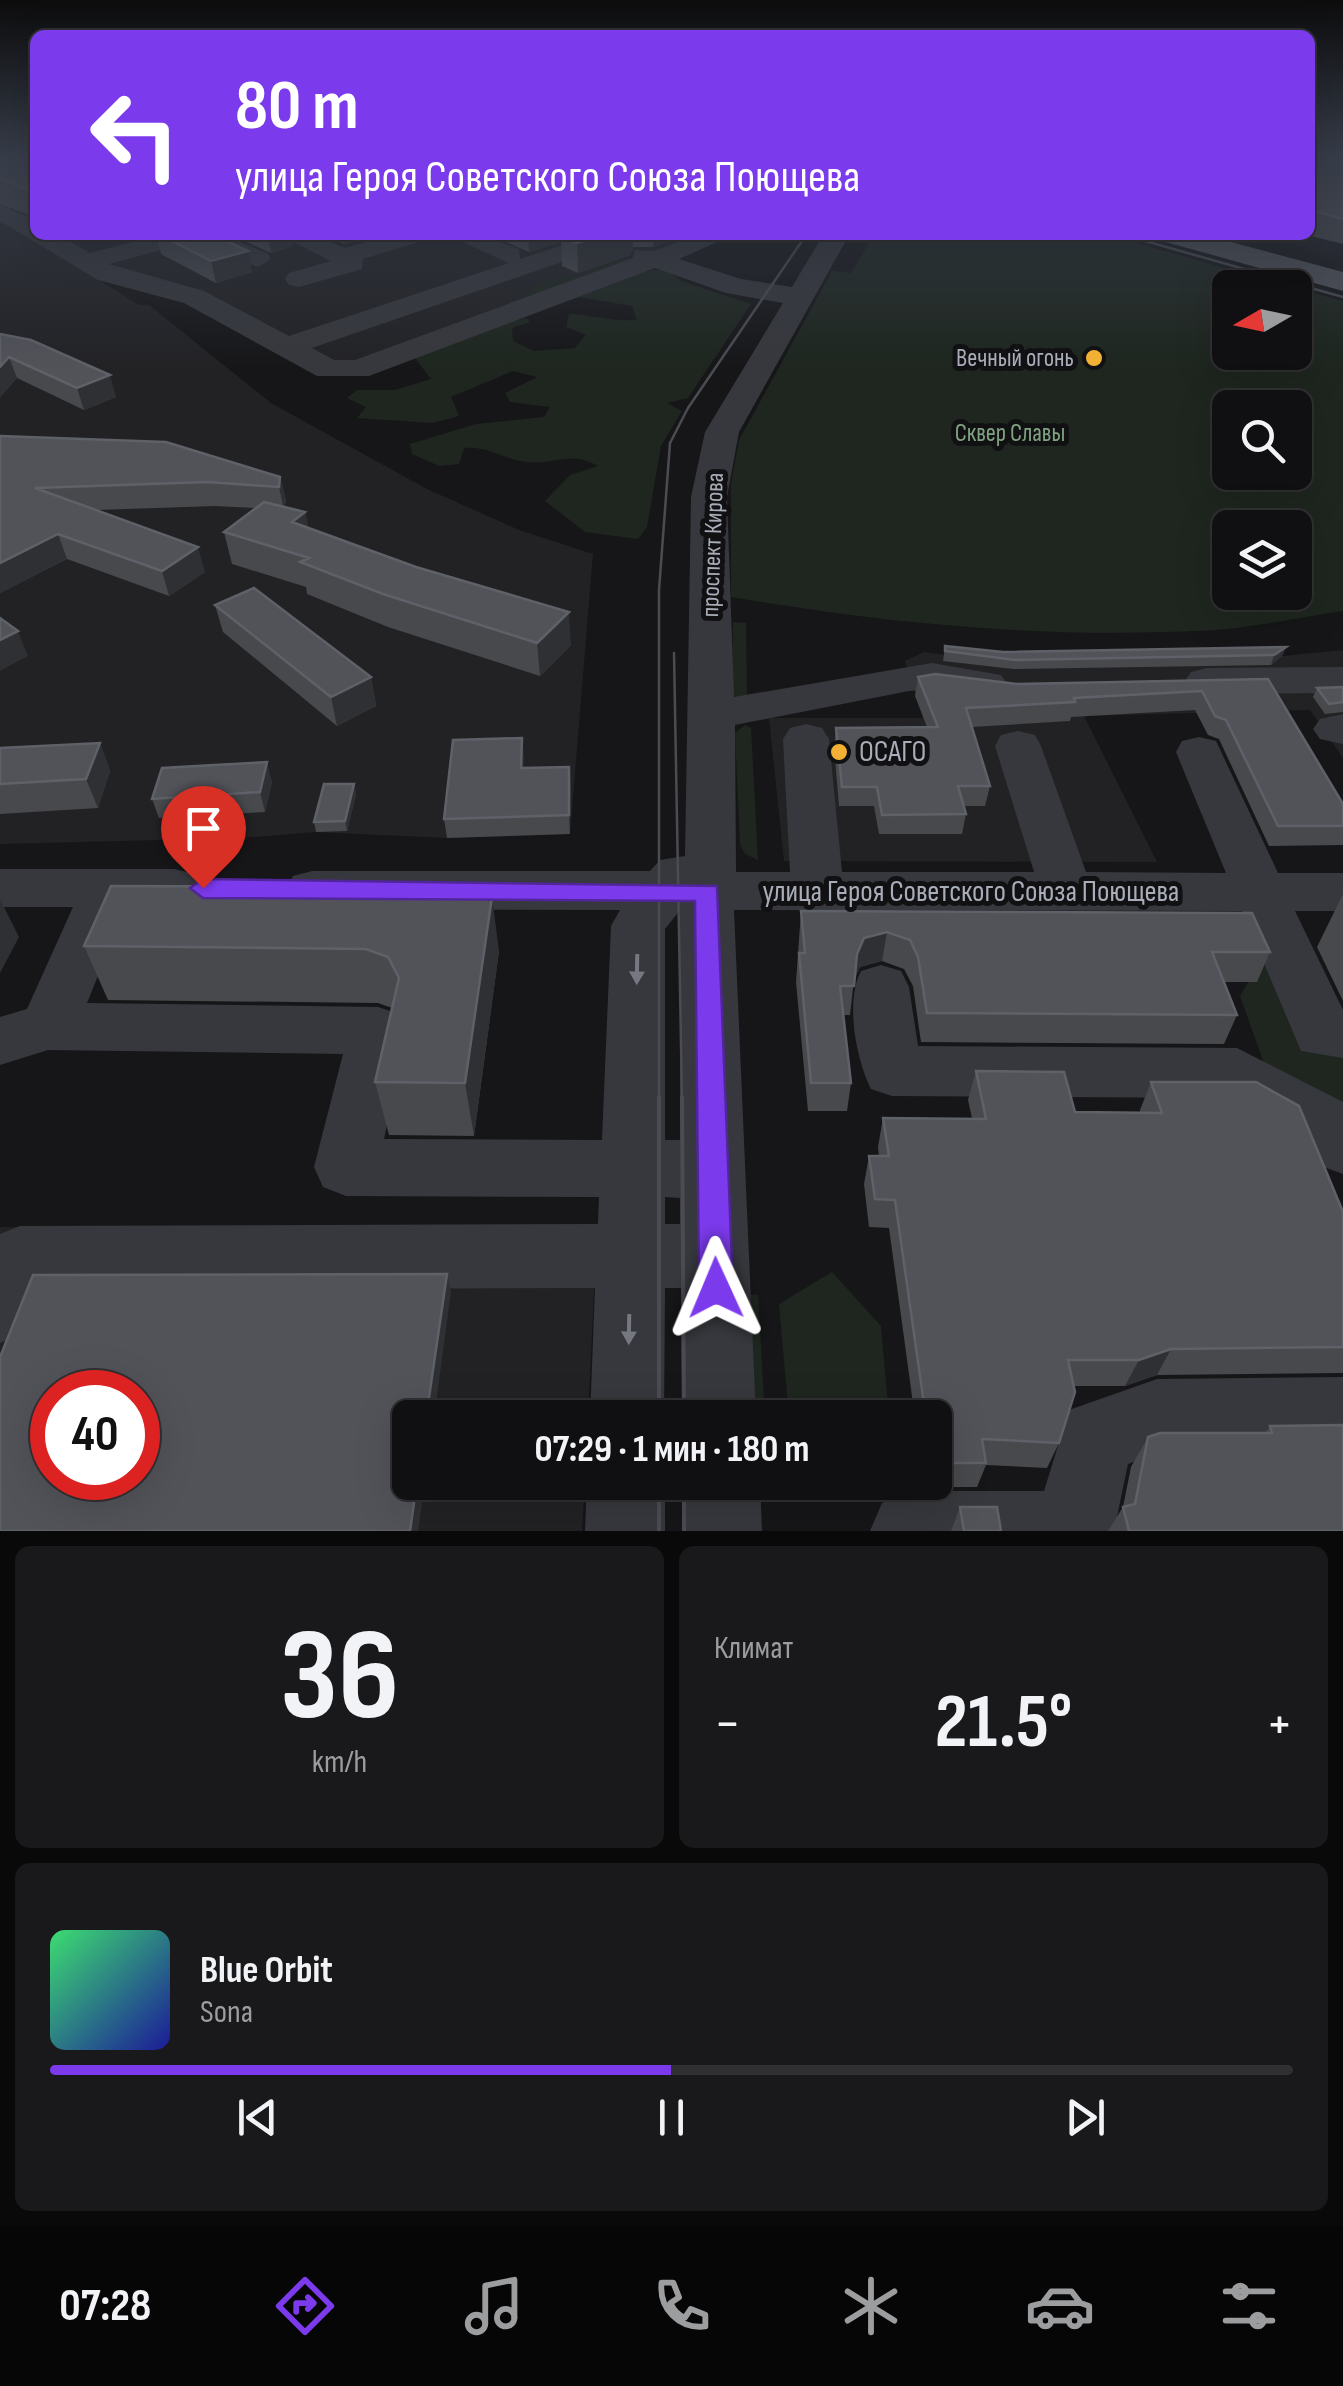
<!DOCTYPE html>
<html lang="ru">
<meta charset="utf-8">
<style>
:root{--surface:#101012;--page:#19191b;--text:#f1f3f6;--muted:#9c9d9f;--line:#303032;--accent:#7c3aed}
body{margin:0;font-family:"Sofia Sans Condensed",sans-serif;background:var(--page);color:var(--text);height:100vh;display:flex;flex-direction:column;font-size:38px;white-space:nowrap}
*{box-sizing:border-box;margin:0}
p{font-size:32px;color:var(--muted)}
.icon{flex:none;width:55px;height:55px;fill:none;stroke:currentColor;stroke-width:2;stroke-linecap:round;stroke-linejoin:round}
.map{position:relative;height:1531px;overflow:hidden}
.details{display:flex;flex-direction:column;gap:15px;padding:15px;background:#09090a;flex:1}
.details>*{flex:none}
.top-card{position:absolute;left:30px;top:30px;width:1285px;height:210px;border-radius:15px;box-shadow:0 10px 40px #0002,0 0 0 2px var(--line);background:#7c3aed;color:#fff;overflow:hidden}
.needle{width:65px;rotate:261deg}
.controls{position:absolute;left:1212px;top:270px;display:grid;gap:20px}
.controls a{display:grid;place-items:center;width:100px;height:100px;border-radius:15px;background:var(--surface);box-shadow:0 10px 40px #0002,0 0 0 2px var(--line);font-size:50px}
.speed{position:absolute;left:30px;top:1370px;display:flex;gap:20px;font-size:50px;font-weight:700;text-align:center}
.speed>*{display:grid;place-content:center;width:130px;height:130px;border-radius:50%;background:var(--surface);box-shadow:0 10px 40px #0002,0 0 0 2px var(--line);line-height:1}
.speed .limit{border:15px solid #d22;background:#fff;color:#111}
.pin{position:absolute;display:grid;place-items:center;width:85px;height:85px;color:#fff;margin:-102px -42px;border-radius:50% 50% 50% 0;rotate:-45deg;box-shadow:0 0 10px #0007}
.pin .icon{rotate:45deg}
.me{position:absolute;width:110px;margin:-55px;rotate:359deg;stroke-linejoin:round;filter:drop-shadow(0 0 8px #0008)}
.turn{display:flex;align-items:center;gap:35px;height:210px;padding:0 40px;font-size:45px}
.turn .icon{width:130px;height:130px;stroke-width:2.5}
.turn b{display:block;font-size:70px;line-height:85px}
.big{font-size:75px;font-weight:700;line-height:1.1}
.details .widget{flex:1;display:flex;flex-direction:column;justify-content:center;gap:15px;min-width:0;padding:0 35px;border-radius:15px;background:var(--page)}
.details .dial{align-items:center;gap:0}
.dial b{font-size:130px;line-height:1}
.song{display:flex;align-items:center;gap:30px}
.cover{width:120px;height:120px;border-radius:15px;background:linear-gradient(135deg,hsl(140 70% 55%),hsl(240 70% 35%))}
.played{height:10px;border-radius:5px;background:linear-gradient(90deg,var(--accent) 50%,var(--line) 50%)}
.keys{display:flex;justify-content:space-around;direction:ltr}
.heat{display:flex;justify-content:space-between;align-items:center;font-size:55px;direction:ltr}
.details .tiles{flex:1;display:grid;gap:15px;grid-template-columns:1fr 1fr}
.widget:last-child{grid-column:span 2}
.trip{position:absolute;left:392px;top:1400px;width:560px;height:100px;border-radius:15px;background:var(--surface);box-shadow:0 10px 40px #0002,0 0 0 2px var(--line);font-weight:700;line-height:100px;text-align:center}
.tab-bar{display:flex;height:160px;justify-content:space-around;align-items:center;background:#060607;color:var(--muted)}
.tab-bar .icon{width:70px;height:70px}
.tab-bar .selected{color:var(--accent)}
.tab-bar b{font-size:45px;color:var(--text)}
.map>svg:first-child{display:block}
</style>
<div class="map">
<svg width="1343" height="1531" viewBox="0 0 1343 1531">
<rect width="100%" height="100%" fill="#161618"/>
<!-- built -->
<path fill="#222225" fill-rule="evenodd" d="M 0,155 L 35,155 L 35,235 L 720,235 L 384,361 L 328,369 L 194,297 L 70,262 L 139,305 L 149,305 L 271,403 L 427,489 L 519,530 L 593,554 L 570,834 L 447,838 L 316,832 L 240,838 L 0,844 Z
M 1343,650 L 1343,758 L 1310,710 L 1084,716 L 1157,862 L 784,861 L 769,718 L 923,718 L 905,661 L 924,652 L 1001,662 L 1283,656 Z
M 0,1227 L 597,1230 L 588,1417 L 410,1418 L 410,1482 L 585,1483 L 582,1531 L 0,1531 ZM 52,1392 L 138,1392 L 138,1478 L 52,1478 Z"/>
<!-- green -->
<path fill="#1e261f" fill-rule="evenodd" d="M 874,235 L 1109,235 L 1294,288 L 1230,288 L 1230,352 L 1295,352 L 1295,288 L 1343,301 L 1343,611 C 1301,617 1258,627 1215,630 C 1048,639 896,625 731,597 L 731,484 L 739,440 L 832,271 L 851,273 ZM 1230,408 L 1295,408 L 1295,472 L 1230,472 ZM 1230,528 L 1295,528 L 1295,592 L 1230,592 Z
M 610,257 L 625,260 L 617,267 L 630,273 L 666,269 L 681,281 L 751,304 L 688,398 L 667,403 L 682,411 L 661,446 L 647,527 L 638,539 L 585,532 L 545,501 L 570,475 L 598,466 C 569,450 557,465 527,462 C 503,459 488,446 464,448 L 459,464 L 439,466 L 412,454 L 410,444 L 476,424 L 544,417 L 550,407 L 510,402 L 505,393 L 537,377 L 513,371 L 451,397 L 459,416 L 432,423 L 357,418 L 366,407 L 347,398 L 357,390 L 395,390 L 431,379 L 414,357 L 480,328 L 526,318 L 530,322 L 512,328 L 513,341 L 534,351 L 575,348 L 586,335 L 566,327 L 569,314 C 594,315 612,322 637,320 L 632,306 L 578,297 L 536,309 L 521,296 L 543,282 L 587,274 L 589,263 Z
M 733,622 L 746,623 L 747,697 L 736,698 L 732,693 Z
M 745,725 L 751,728 L 758,860 L 745,854 L 740,844 L 735,733 Z
M 1259,964 L 1282,966 L 1343,1028 L 1343,1125 L 1266,1069 L 1240,996 Z
M 832,1272 L 881,1326 L 889,1417 L 789,1417 L 779,1304 Z
M 738,1293 L 758,1295 L 765,1417 L 742,1417 Z"/>
<g fill="none" stroke-linecap="round" stroke-linejoin="round">
<!-- minor -->
<path fill="#37383d" fill-rule="evenodd" d="M 0,204 L 35,221 L 35,235 L 59,235 L 90,253 L 159,235 L 223,235 L 267,253 L 271,259 L 258,267 L 194,241 L 109,264 L 204,291 L 289,336 L 509,263 L 447,235 L 482,235 L 519,249 L 520,259 L 592,235 L 611,235 L 615,240 L 611,245 L 312,348 L 334,360 L 355,360 L 633,258 L 635,250 L 654,251 L 696,235 L 733,235 L 679,259 L 741,279 L 792,287 L 823,235 L 849,235 L 739,432 L 727,497 L 734,697 L 932,663 L 1001,675 L 1007,684 L 1001,693 C 971,701 940,689 909,691 L 735,725 L 736,872 L 790,872 L 783,739 L 790,728 L 806,724 L 822,728 L 829,739 L 842,872 L 1034,872 L 995,746 L 1001,735 L 1018,731 L 1035,735 L 1041,746 L 1086,872 L 1226,873 L 1176,752 L 1182,741 L 1199,737 L 1216,741 L 1278,873 L 1343,873 L 1343,911 L 1295,911 L 1343,1010 L 1343,1058 L 1301,1051 L 1242,911 L 734,910 L 756,1418 L 682,1418 L 681,1288 L 665,1288 L 664,1418 L 590,1418 L 595,1288 L 42,1290 L 25,1333 L 0,1343 L 0,1234 L 20,1226 L 598,1224 L 599,1197 L 346,1196 L 323,1187 L 314,1167 L 343,1054 L 48,1050 L 0,1065 L 0,1017 L 27,1009 L 73,907 L 0,907 L 0,869 L 175,869 L 194,874 L 201,888 L 194,902 L 175,907 L 126,907 L 87,1003 L 378,1007 L 399,1014 L 407,1031 L 384,1139 L 602,1140 L 611,926 L 620,910 L 312,909 L 293,904 L 286,890 L 293,876 L 312,871 L 650,871 L 660,860 L 685,856 L 691,497 L 705,432 L 783,303 L 726,293 L 655,268 L 369,376 L 317,376 L 184,303 L 98,280 L 0,221 ZM 680,910 L 680,1140 L 665,1140 L 665,929 ZM 665,1197 L 680,1198 L 680,1224 L 665,1224 Z
M 279,235 L 313,235 L 345,248 L 389,235 L 429,235 L 425,240 L 363,259 L 362,269 L 299,287 L 289,285 L 285,279 L 289,273 L 331,261 Z
M 1343,667 L 1343,693 L 1207,694 L 1191,690 L 1185,681 L 1191,672 L 1207,668 Z
M 1343,714 L 1343,744 L 1320,739 L 1313,729 L 1320,719 Z
M 881,965 L 901,971 L 909,987 L 918,1046 L 1237,1048 L 1343,1102 L 1343,1174 L 1321,1166 L 1312,1148 L 1228,1098 L 892,1096 L 871,1089 C 856,1059 845,1001 861,971 Z
M 1343,1377 L 1343,1451 L 1157,1453 L 1128,1464 L 1114,1531 L 870,1531 L 882,1503 L 910,1491 L 1044,1491 L 1069,1410 L 1157,1379 Z
M 587,1482 L 665,1482 L 665,1531 L 585,1531 Z
M 682,1482 L 760,1482 L 762,1531 L 682,1531 Z"/>
<!-- major -->
<path fill="#53555c" fill-rule="evenodd" d="M 1157,235 L 1205,235 L 1343,272 L 1343,291 L 1162,241 Z"/>
<!-- tram-far1 -->
<path stroke="#4a4c52" stroke-width="2.5" d="M 1124,235 L 1343,297
M 674,653 L 682,1100
M 659,1100 L 659,590 L 670,443 L 688,408 L 806,235"/>
<!-- tram -->
<path stroke="#4a4c52" stroke-width="4" d="M 659,1097 L 659,1418
M 682,1097 L 684,1418
M 659,1482 L 659,1531
M 684,1482 L 684,1531"/>
</g>
<!-- wall -->
<path fill="#47494d" d="M 0,155 L 35,155 L 35,217 L 0,204 Z
M 1310,155 L 1343,155 L 1343,244 L 1307,235 L 1310,235 Z
M 156,235 L 213,235 L 252,272 L 216,283 L 161,254 Z
M 231,235 L 291,235 L 293,246 L 271,253 Z
M 322,235 L 376,235 L 345,244 Z
M 490,235 L 685,235 L 653,247 L 633,247 L 630,255 L 578,273 L 562,266 L 561,242 L 529,252 Z
M 0,334 L 116,397 L 84,410 L 17,378 L 0,397 Z
M 0,436 L 280,477 L 286,501 L 284,507 L 305,512 L 308,527 L 571,645 L 540,676 L 388,627 L 307,594 L 306,587 L 232,564 L 224,532 L 256,508 L 215,506 L 96,510 L 205,572 L 169,596 L 67,559 L 0,593 Z
M 215,605 L 371,677 L 376,706 L 337,726 L 223,632 Z
M 945,646 L 1003,652 L 1286,647 L 1282,656 L 1271,665 L 1013,669 L 943,661 Z
M 918,677 L 1017,684 L 1268,679 L 1343,804 L 1343,845 L 1269,846 L 1219,739 L 1208,735 L 1195,710 L 1071,717 L 1070,721 L 972,727 L 990,786 L 985,806 L 963,806 L 966,814 L 962,834 L 879,834 L 874,806 L 839,806 L 834,747 L 836,728 L 927,727 L 915,696 Z
M 1343,687 L 1343,712 L 1325,714 L 1313,697 L 1317,688 Z
M 522,738 L 523,768 L 569,767 L 570,834 L 447,838 L 444,819 Z
M 100,743 L 110,771 L 98,808 L 0,814 L 0,748 Z
M 272,782 L 265,812 L 159,818 L 152,799 Z
M 354,784 L 356,794 L 347,831 L 316,832 L 314,822 Z
M 375,887 L 377,897 L 499,951 L 474,1136 L 389,1135 L 375,1082 L 392,1008 L 378,1003 L 108,1000 L 84,946 Z
M 1343,894 L 1343,1001 L 1317,947 Z
M 801,911 L 1270,952 L 1257,982 L 1224,982 L 1237,1015 L 1224,1044 L 921,1042 L 913,986 L 904,969 L 882,961 L 860,967 L 854,979 L 850,1015 L 843,1015 L 851,1083 L 847,1111 L 808,1111 L 796,982 Z
M 976,1071 L 1075,1112 L 1140,1112 L 1140,1110 L 1151,1082 L 1343,1212 L 1343,1373 L 1157,1375 L 1125,1386 L 1073,1386 L 1059,1443 L 1047,1468 L 986,1465 L 977,1487 L 943,1487 L 939,1463 L 935,1463 L 935,1418 L 915,1418 L 889,1228 L 869,1227 L 864,1184 L 869,1156 L 879,1156 L 878,1147 L 883,1118 L 972,1118 L 968,1100 Z
M 1270,1426 L 1343,1531 L 1108,1531 L 1123,1507 L 1131,1467 L 1148,1437 L 1265,1433 Z
M 960,1507 L 1001,1531 L 951,1531 Z"/>
<!-- shaded-wall -->
<path fill="#2f3033" d="M 268,235 L 291,235 L 293,246 L 271,253 Z
M 344,235 L 376,235 L 345,244 Z
M 528,235 L 580,235 L 560,236 L 561,242 L 529,252 Z
M 602,235 L 633,235 L 633,247 L 630,255 L 578,273 L 577,243 Z
M 653,235 L 685,235 L 653,247 Z
M 248,251 L 252,272 L 216,283 L 211,261 Z
M 9,357 L 17,378 L 0,397 L 0,367 Z
M 110,375 L 116,397 L 84,410 L 77,388 Z
M 280,477 L 286,501 L 284,510 L 279,487 Z
M 305,512 L 311,543 L 292,522 Z
M 58,534 L 67,559 L 0,593 L 0,563 Z
M 198,547 L 205,572 L 169,596 L 162,571 Z
M 569,612 L 571,645 L 540,676 L 537,643 Z
M 18,631 L 28,656 L 0,671 L 0,640 Z
M 1286,647 L 1282,656 L 1271,665 L 1274,655 Z
M 371,677 L 376,706 L 337,726 L 331,697 Z
M 522,738 L 524,757 L 523,788 L 521,768 Z
M 100,743 L 110,771 L 98,808 L 86,779 Z
M 267,762 L 272,782 L 265,812 L 260,792 Z
M 569,767 L 571,786 L 570,834 L 569,815 Z
M 354,784 L 356,794 L 347,831 L 345,821 Z
M 492,897 L 499,951 L 474,1136 L 465,1083 Z
M 0,899 L 19,937 L 0,973 Z
M 887,932 L 882,961 L 860,967 L 853,983 L 857,954 L 864,938 Z
M 447,1274 L 451,1292 L 434,1418 L 426,1418 Z
M 1171,1349 L 1157,1375 L 1125,1386 L 1139,1360 Z
M 417,1482 L 425,1482 L 418,1531 L 410,1531 Z"/>
<!-- building -->
<path fill="#525359" stroke="#5f6168" stroke-width="2.5" fill-rule="evenodd" d="M 0,155 L 35,155 L 35,200 L 28,190 L 0,179 Z
M 1310,155 L 1343,155 L 1343,219 L 1310,210 Z
M 160,235 L 213,235 L 248,251 L 211,261 Z
M 565,235 L 602,235 L 577,243 L 560,236 Z
M 0,334 L 31,340 L 110,375 L 77,388 L 9,357 L 0,367 Z
M 0,436 L 166,442 L 280,477 L 279,487 L 208,482 L 35,488 L 198,547 L 162,571 L 58,534 L 0,563 Z
M 264,502 L 305,512 L 292,522 L 416,567 L 569,612 L 537,643 L 383,594 L 300,562 L 309,558 L 224,532 Z
M 254,588 L 371,677 L 331,697 L 215,605 Z
M 0,618 L 18,631 L 0,640 Z
M 945,646 L 1003,652 L 1286,647 L 1274,655 L 1015,660 L 945,651 Z
M 935,674 L 1017,684 L 1268,679 L 1343,804 L 1343,826 L 1278,826 L 1226,720 L 1215,716 L 1202,691 L 1074,698 L 1075,702 L 966,708 L 990,786 L 958,786 L 966,814 L 882,815 L 877,787 L 842,787 L 836,728 L 938,727 L 918,677 Z
M 1343,687 L 1343,702 L 1329,704 L 1317,688 Z
M 522,738 L 521,768 L 569,767 L 569,815 L 444,819 L 453,740 Z
M 100,743 L 86,779 L 0,784 L 0,748 Z
M 267,762 L 260,792 L 152,799 L 162,768 Z
M 324,784 L 354,784 L 345,821 L 314,822 Z
M 111,886 L 375,887 L 372,897 L 492,897 L 465,1083 L 375,1082 L 399,978 L 388,957 L 366,949 L 84,946 Z
M 801,911 L 1252,913 L 1270,952 L 1212,952 L 1237,1015 L 927,1013 L 918,957 L 910,940 L 887,932 L 864,938 L 857,954 L 854,986 L 840,986 L 851,1083 L 811,1083 L 799,953 L 805,953 Z
M 976,1071 L 1064,1072 L 1075,1112 L 1162,1113 L 1151,1082 L 1256,1082 L 1299,1106 L 1343,1212 L 1343,1347 L 1171,1349 L 1139,1360 L 1068,1360 L 1075,1392 L 1059,1443 L 982,1439 L 986,1463 L 951,1463 L 948,1439 L 935,1439 L 935,1418 L 926,1418 L 895,1200 L 875,1199 L 869,1156 L 889,1156 L 883,1118 L 986,1119 Z
M 447,1274 L 426,1418 L 410,1418 L 410,1482 L 417,1482 L 410,1531 L 0,1531 L 0,1357 L 33,1275 ZM 52,1392 L 138,1392 L 138,1478 L 52,1478 Z
M 1343,1425 L 1343,1531 L 1129,1531 L 1123,1507 L 1135,1504 L 1148,1437 L 1160,1433 L 1272,1433 L 1270,1426 Z
M 960,1507 L 997,1507 L 1001,1531 L 964,1531 Z"/>
<!-- one-way arrows -->
<defs><path id="oneway-solid" d="M-6-.8H1V-3.2L6.5 0L1 3.2V.8H-6Z" transform="scale(2.5)"/></defs>
<g fill="#757881">
<use href="#oneway-solid" transform="translate(637 969) rotate(91)"/>
<use href="#oneway-solid" transform="translate(629 1329) rotate(91)"/>
</g>
<!-- sky -->
<linearGradient id="sky" x2="0" y2="1"><stop stop-color="#0c0c0d"/><stop offset="0.42" stop-color="#363c48"/><stop offset="1" stop-color="#363c48" stop-opacity="0"/></linearGradient>
<rect width="1343" height="369" fill="url(#sky)"/>
<!-- route -->
<path fill="#7c3aed" stroke="#51269a" stroke-width="2.5" d="M 203,879 L 717,886 L 733,1288 L 728,1299 L 716,1304 L 704,1299 L 699,1288 L 695,901 L 203,898 L 190,888 Z"/>
<!-- markers -->
<g fill="#f2b134" stroke="#111113" stroke-width="4">
<circle cx="1094" cy="358" r="10"/>
<circle cx="839" cy="752" r="10"/>
</g>
<g text-anchor="middle" dominant-baseline="central" stroke-width="10" stroke-linejoin="round" paint-order="stroke">
<!-- far-poi labels -->
<g font-size="25" fill="#a8adb8" stroke="#111113" text-anchor="end">
<text x="1074" y="358">Вечный огонь</text>
</g>
<!-- far-park labels -->
<g font-size="25" fill="#7fa381" stroke="#111113">
<text x="1010" y="433">Сквер Славы</text>
</g>
<!-- far-street labels -->
<g font-size="25" fill="#a8adb8" stroke="#111113">
<text transform="translate(713 545) rotate(-88)">проспект Кирова</text>
</g>
<!-- poi labels -->
<g font-size="30" fill="#a8adb8" stroke="#111113" text-anchor="start">
<text x="859" y="752">ОСАГО</text>
</g>
<!-- street labels -->
<g font-size="30" fill="#a8adb8" stroke="#111113">
<text x="971" y="892">улица Героя Советского Союза Поющева</text>
</g>
</g>
</svg>
<div class="controls">
<a><svg class="needle" viewBox="-14 -14 28 28"><path d="M0-13l5 13h-10z" fill="#e53935"/><path d="M0 13l5-13h-10z" fill="#9c9d9f"/></svg></a>
<a><svg class="icon" aria-label="search" viewBox="0 0 24 24"><circle cx="10" cy="10" r="6"/><path d="M15 15l6 6"/></svg></a>
<a><svg class="icon" aria-label="layers" viewBox="0 0 24 24"><path d="M12 4l9 5-9 5-9-5zM3 14l9 5 9-5"/></svg></a>
</div>
<div class="speed"><div class="limit">40</div></div>
<div class="pin" style="left:203px;top:888px;background:#d93025"><svg class="icon" aria-label="arrive" viewBox="0 0 24 24"><path d="M6 21V4h12l-3 4 3 4H6"/></svg></div>
<svg class="me" style="left:716px;top:1288px" viewBox="-20 -20 40 40"><path d="M0-17L14 15 0 8-14 15z" fill="#7c3aed" stroke="#fff" stroke-width="4"/></svg>
<div class="trip">07:29 · 1 мин · 180 m</div>
<div class="top-card">
<div class="turn"><svg class="icon" aria-label="left" viewBox="0 0 24 24"><path d="M17 20v-9H6M10 6l-5 5 5 5"/></svg><div><b>80 m</b>улица Героя Советского Союза Поющева</div></div>
</div>
</div>
<section class="details">
<div class="tiles">
<div class="widget dial"><b>36</b><p>km/h</p></div>
<div class="widget"><p>Климат</p>
<div class="heat"><a>−</a><b class="big">21.5°</b><a>+</a></div>
</div>
<div class="widget">
<div class="song"><i class="cover"></i><div><b>Blue Orbit</b><p>Sona</p></div></div>
<div class="played"></div>
<div class="keys"><svg class="icon" aria-label="previous" viewBox="0 0 24 24"><path d="M18 5L8 12l10 7zM5 5v14"/></svg><svg class="icon" aria-label="pause" viewBox="0 0 24 24"><path d="M8 5v14M16 5v14"/></svg><svg class="icon" aria-label="next" viewBox="0 0 24 24"><path d="M6 5l10 7-10 7zM19 5v14"/></svg></div>
</div>
</div>
</section>
<nav class="tab-bar">
<b>07:28</b>
<svg class="icon selected" aria-label="directions" viewBox="0 0 24 24"><path d="M12 3l9 9-9 9-9-9zM9 14v-3h6M13 9l2 2-2 2"/></svg>
<svg class="icon" aria-label="music" viewBox="0 0 24 24"><path d="M9 18V5l10-2v13"/><circle cx="6" cy="18" r="3"/><circle cx="16" cy="16" r="3"/></svg>
<svg class="icon" aria-label="phone" viewBox="0 0 24 24"><path d="M5 4h4l2 5-3 2q2 4 5 5l2-3 5 2v4C11 20 4 13 5 4z"/></svg>
<svg class="icon" aria-label="climate" viewBox="0 0 24 24"><path d="M12 3v18M4 7l16 10M4 17L20 7"/></svg>
<svg class="icon" aria-label="car" viewBox="0 0 24 24"><path d="M5 17H2v-5l4-1 3-4h7l3 4 3 1v5h-3M9 17h6M6 11h13"/><circle cx="7" cy="17" r="2"/><circle cx="17" cy="17" r="2"/></svg>
<svg class="icon" aria-label="filters" viewBox="0 0 24 24"><path d="M4 7h16M4 17h16"/><circle cx="9" cy="7" r="2"/><circle cx="15" cy="17" r="2"/></svg>
</nav>
